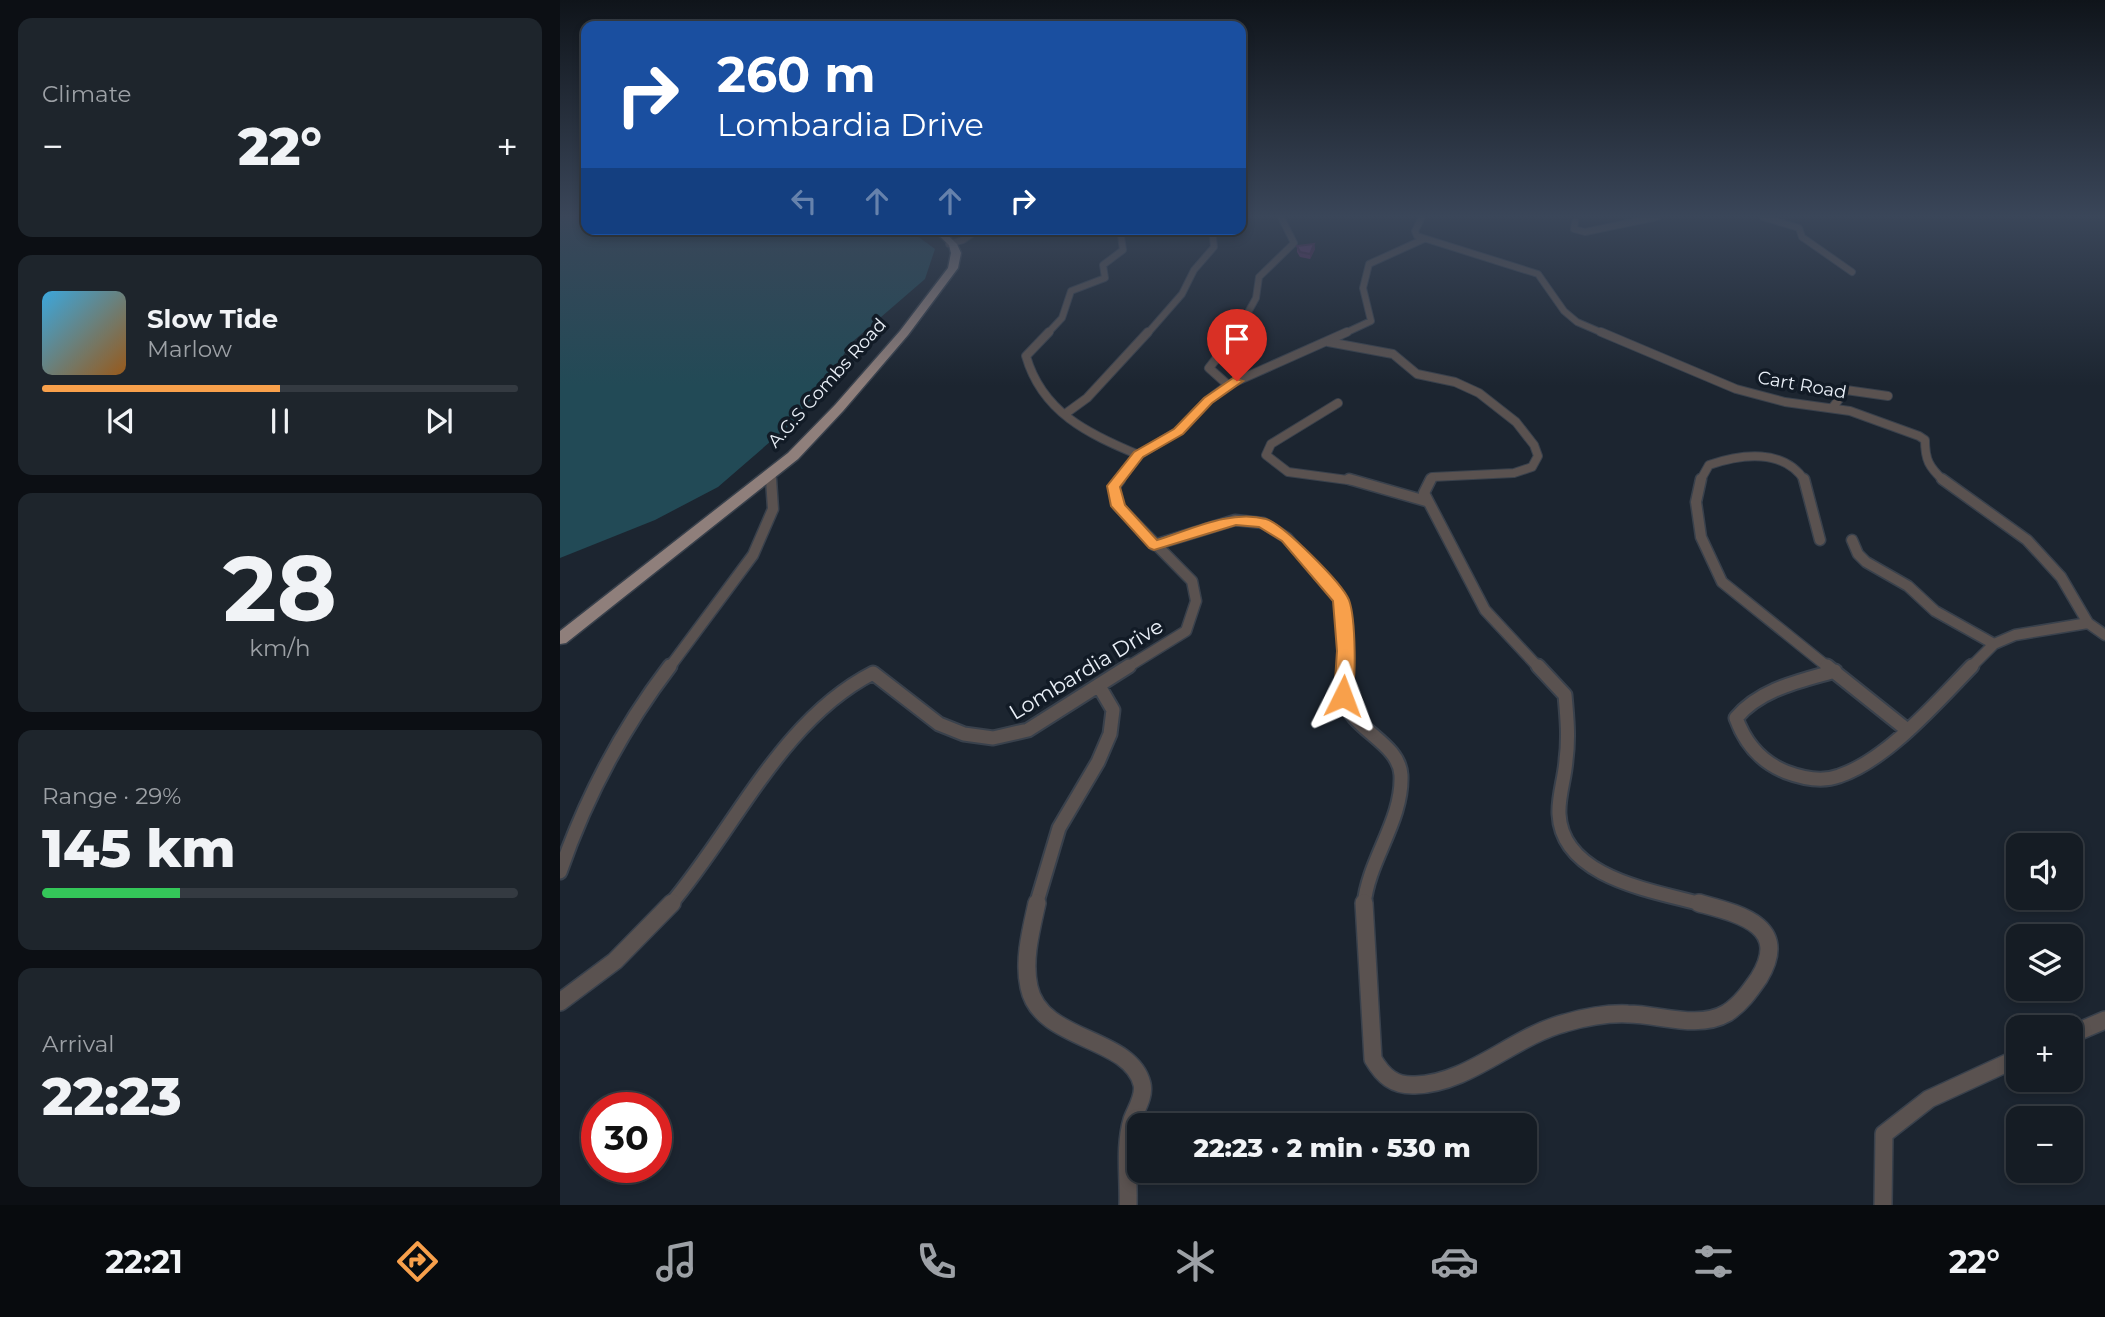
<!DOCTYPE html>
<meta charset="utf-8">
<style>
:root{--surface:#151c24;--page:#1e252c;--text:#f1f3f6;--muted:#9da1a6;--line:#343a41;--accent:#f8a04b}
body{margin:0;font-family:Montserrat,sans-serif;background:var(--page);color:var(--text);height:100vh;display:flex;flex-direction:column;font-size:26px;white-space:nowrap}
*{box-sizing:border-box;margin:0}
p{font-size:23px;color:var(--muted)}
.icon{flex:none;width:38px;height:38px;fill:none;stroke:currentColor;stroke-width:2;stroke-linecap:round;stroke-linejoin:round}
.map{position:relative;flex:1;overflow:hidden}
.side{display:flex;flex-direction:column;gap:18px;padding:18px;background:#0c0f14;width:560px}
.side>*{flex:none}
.top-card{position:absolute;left:21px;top:21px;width:665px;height:214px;border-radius:14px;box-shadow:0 4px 10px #0003,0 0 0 2px var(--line);background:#1a4fa0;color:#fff;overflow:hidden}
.tools{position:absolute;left:1446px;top:833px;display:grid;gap:14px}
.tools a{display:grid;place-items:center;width:77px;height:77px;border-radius:14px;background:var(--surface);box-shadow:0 4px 10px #0003,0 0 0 2px var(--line);font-size:35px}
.speed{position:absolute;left:21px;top:1092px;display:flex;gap:14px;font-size:35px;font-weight:700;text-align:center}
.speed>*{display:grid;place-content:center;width:91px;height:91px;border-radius:50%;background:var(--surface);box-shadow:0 4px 10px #0003,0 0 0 2px var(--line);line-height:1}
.speed .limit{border:10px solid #d22;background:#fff;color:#111}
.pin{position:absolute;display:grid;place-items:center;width:60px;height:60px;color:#fff;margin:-72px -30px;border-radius:50% 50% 50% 0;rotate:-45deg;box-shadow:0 0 7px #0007}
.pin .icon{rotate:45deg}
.me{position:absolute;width:77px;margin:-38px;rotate:3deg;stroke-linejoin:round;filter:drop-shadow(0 0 5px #0008)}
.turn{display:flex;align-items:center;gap:24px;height:147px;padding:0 21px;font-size:32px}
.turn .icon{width:91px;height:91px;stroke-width:2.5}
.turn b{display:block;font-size:49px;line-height:60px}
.lanes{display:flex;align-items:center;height:66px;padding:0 21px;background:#0003;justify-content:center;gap:35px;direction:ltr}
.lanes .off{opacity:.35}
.big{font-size:52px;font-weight:800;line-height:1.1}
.side .tile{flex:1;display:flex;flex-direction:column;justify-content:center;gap:10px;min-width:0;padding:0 24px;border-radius:14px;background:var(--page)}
.side .dial{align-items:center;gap:0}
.dial b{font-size:91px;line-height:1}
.song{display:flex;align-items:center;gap:21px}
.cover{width:84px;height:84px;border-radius:10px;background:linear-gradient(135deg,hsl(200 70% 55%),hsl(30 70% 35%))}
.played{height:7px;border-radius:4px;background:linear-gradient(90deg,var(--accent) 50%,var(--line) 50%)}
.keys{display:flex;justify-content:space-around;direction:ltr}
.heat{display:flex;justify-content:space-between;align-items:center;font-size:38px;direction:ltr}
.charge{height:10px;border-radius:5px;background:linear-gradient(90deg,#34c759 29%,var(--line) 0)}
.trip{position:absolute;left:567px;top:1113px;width:410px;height:70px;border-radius:14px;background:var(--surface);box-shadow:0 4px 10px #0003,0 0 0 2px var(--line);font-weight:800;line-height:70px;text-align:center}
.menu{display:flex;height:112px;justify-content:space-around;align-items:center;background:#080b0e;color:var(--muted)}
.menu .icon{width:49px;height:49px}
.menu .selected{color:var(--accent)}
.menu b{font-size:32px;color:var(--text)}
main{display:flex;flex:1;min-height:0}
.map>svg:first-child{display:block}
</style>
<main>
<section class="side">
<div class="tile"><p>Climate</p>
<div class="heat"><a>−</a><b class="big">22°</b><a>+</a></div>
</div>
<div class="tile">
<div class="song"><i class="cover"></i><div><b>Slow Tide</b><p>Marlow</p></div></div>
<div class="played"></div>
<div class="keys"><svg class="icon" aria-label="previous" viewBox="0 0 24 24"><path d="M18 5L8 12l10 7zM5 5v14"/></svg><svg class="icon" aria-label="pause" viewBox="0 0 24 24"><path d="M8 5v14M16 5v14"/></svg><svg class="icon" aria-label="next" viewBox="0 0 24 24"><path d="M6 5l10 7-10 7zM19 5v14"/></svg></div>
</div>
<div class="tile dial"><b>28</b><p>km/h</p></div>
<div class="tile"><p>Range · 29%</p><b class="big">145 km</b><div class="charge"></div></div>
<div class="tile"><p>Arrival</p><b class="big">22:23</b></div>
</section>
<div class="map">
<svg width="1545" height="1205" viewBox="0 0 1545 1205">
<rect width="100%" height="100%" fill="#1c2530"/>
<!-- water -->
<path fill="#224a56" d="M 0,217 L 26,217 L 26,229 L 348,229 L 375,249 L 365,279 L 291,343 L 272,373 L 233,422 L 158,487 L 95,520 L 0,558 Z"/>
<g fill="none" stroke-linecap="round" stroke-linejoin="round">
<defs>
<path id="street-far4" d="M 862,217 L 855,231 L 857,236 L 978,274 L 1004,311 L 1017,322 L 1045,334
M 1203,217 L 1239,228 L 1242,237 L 1292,272
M 1015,222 L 1014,229 L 1025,232 L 1097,217
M 389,244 L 403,240 L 419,229
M 487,334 L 502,318 L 511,291 L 545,278 L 543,265 L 563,250 L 560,229
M 587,334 L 622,294 L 634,270 L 654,247 L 652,229
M 676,334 L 696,298 L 699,277 L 734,243 L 721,217
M 783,334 L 811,321 L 803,288 L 809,264 L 864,239"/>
<path id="street-far3" d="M 489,332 L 466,356 C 482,412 528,434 579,455
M 1041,332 L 1176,389 L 1225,402 L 1290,411 L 1359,436 L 1365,440 C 1365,460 1369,467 1384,481
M 768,342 L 833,354 L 857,374 L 895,382 L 919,393 L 956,422 L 974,445 L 978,456 L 972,467 L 954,473 L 872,477 L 870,481
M 668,385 L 649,368 L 677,332
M 778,403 L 711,444 L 706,455 L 728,472 L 795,481
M 1273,407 L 1286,390 L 1328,396
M 505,414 L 527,398 L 588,332
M 211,472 L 212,481
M 559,481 L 579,455 L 618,431 L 648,400 L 668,385 L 787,332
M 1140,481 L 1149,465 C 1181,454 1224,448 1245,481"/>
<path id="street-far2" d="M 560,479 L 554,487 L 558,506 L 632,581 L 636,601 L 626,631 L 566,668
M 789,479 L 866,501
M 871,479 L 864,493 L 925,610 L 979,668
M 1141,479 L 1136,502 L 1141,537 L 1162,582 L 1269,668
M 1244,479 L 1260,540
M 1382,479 L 1467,540 L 1501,577 L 1528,623 L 1545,635
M 1292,540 L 1298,554 L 1306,562 L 1348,586 L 1375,611 L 1434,644
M 594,545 L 675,520 L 703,523 L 727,538 L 781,601 L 785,668
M 109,668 L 193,555 L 213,509 L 211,479
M 1410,668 L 1434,644 L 1455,635 L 1528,623"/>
<path id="street-far1" d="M 785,666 C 784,676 782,689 784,698 C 791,730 839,742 841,775 C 843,821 808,860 804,905
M 978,666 L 1005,695 C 1007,717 1009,738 1006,760 C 1005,778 998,796 999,814 C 1002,879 1096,891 1145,905
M 1267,666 L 1346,729
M 1275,671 C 1240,681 1200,689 1176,718 C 1185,743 1201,762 1226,772 C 1242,778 1263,782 1279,776 C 1327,760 1377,702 1412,666
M 0,872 C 26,797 62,729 110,666
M 110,905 C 175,829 221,720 313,673 L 379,724 L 404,734 L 433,738 L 468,730 L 569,666
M 476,905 L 499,828 L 538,762 L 550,734 L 553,710 L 539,686"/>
<path id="street" d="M 477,903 C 471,930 463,960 469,987 C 480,1042 570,1036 582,1084 C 585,1096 576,1109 572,1120 C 564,1146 569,1178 568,1205
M 804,903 L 813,1059 C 823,1076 834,1086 855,1085 C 908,1084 954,1036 1005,1023 C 1026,1017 1047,1013 1068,1014 C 1099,1014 1138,1030 1167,1013 C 1181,1004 1190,991 1199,978 C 1231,925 1179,914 1139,903
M 0,1002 L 55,961 L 112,903
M 1510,1035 L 1545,1020
M 1323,1205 L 1324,1134 L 1369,1099 L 1458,1058"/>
<path id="primary" d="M 372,229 L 381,229 L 397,244 L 401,253 L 398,268 L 348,335 L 283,411 L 238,459 L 6,643 L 0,644 L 0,631 L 228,453 L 275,405 L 340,331 L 388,268 L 391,253 L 389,245 Z"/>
</defs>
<!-- street-far4 casing -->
<use href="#street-far4" stroke="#39414c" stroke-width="8"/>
<!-- street-far3 casing -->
<use href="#street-far3" stroke="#39414c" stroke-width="10"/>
<!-- street-far2 casing -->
<use href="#street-far2" stroke="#39414c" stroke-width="13"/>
<!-- street-far1 casing -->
<use href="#street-far1" stroke="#39414c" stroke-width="17"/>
<!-- street casing -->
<use href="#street" stroke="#39414c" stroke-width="20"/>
<!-- primary casing -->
<use href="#primary" stroke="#39414c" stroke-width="3"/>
<!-- street-far4 -->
<use href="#street-far4" stroke="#5a5250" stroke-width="6"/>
<!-- street-far3 -->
<use href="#street-far3" stroke="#5a5250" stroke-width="8"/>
<!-- street-far2 -->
<use href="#street-far2" stroke="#5a5250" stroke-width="10"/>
<!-- street-far1 -->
<use href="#street-far1" stroke="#5a5250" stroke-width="13"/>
<!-- street -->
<use href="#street" stroke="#5a5250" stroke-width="17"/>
<!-- primary -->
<use href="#primary" fill="#8f7f7b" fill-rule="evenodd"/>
</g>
<!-- wall -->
<path fill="#652e64" d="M 754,244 L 755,249 L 750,259 L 740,257 L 737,252 L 737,246 Z"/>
<!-- shaded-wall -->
<path fill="#532551" d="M 754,244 L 755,249 L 750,259 L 750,254 Z"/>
<!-- building -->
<path fill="#763574" stroke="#532551" stroke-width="2" d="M 754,244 L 750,254 L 740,252 L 737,246 Z"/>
<!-- sky -->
<linearGradient id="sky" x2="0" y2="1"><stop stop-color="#0f141a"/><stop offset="0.56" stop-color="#3a4659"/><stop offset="1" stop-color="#3a4659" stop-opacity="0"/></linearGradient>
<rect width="1545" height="386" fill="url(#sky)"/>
<!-- route -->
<path fill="#f8a04b" stroke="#a16831" stroke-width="2" d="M 673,378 L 683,381 L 652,403 L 623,434 L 583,457 L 560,487 L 565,505 L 597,540 C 630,530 671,509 706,519 C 723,524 782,583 789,600 C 795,616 798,686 789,701 L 777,701 L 774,696 L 777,651 L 773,601 L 722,541 L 699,527 L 676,525 L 594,550 L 589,548 L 551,506 L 547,486 L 574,452 L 614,429 L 644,398 Z"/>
<g text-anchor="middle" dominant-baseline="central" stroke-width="7" stroke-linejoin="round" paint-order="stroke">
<!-- far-street labels -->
<g font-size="18" fill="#eaf0f8" stroke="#121b26">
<text transform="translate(267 383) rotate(-48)">A.G.S Combs Road</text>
<text transform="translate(1242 385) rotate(10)">Cart Road</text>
</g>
<!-- street labels -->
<g font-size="21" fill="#eaf0f8" stroke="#121b26">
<text transform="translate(526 669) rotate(-31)">Lombardia Drive</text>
</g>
</g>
</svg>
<div class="tools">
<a><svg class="icon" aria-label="sound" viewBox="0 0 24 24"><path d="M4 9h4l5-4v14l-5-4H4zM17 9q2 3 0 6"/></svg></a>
<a><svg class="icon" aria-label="layers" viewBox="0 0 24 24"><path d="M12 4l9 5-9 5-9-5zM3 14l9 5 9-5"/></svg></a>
<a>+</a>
<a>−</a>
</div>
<div class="speed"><div class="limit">30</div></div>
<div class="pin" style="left:677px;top:381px;background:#d93025"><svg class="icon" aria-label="arrive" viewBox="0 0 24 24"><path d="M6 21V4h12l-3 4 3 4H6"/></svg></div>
<svg class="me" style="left:783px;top:696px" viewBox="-20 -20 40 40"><path d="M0-17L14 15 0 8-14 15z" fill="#f8a04b" stroke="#fff" stroke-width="4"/></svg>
<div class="trip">22:23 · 2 min · 530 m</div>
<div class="top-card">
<div class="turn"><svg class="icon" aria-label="right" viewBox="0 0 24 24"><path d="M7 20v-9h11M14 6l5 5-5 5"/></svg><div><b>260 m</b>Lombardia Drive</div></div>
<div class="lanes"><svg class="icon off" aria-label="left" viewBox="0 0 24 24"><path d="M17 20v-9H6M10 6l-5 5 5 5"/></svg><svg class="icon off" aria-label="ahead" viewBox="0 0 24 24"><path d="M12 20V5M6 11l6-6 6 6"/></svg><svg class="icon off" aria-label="ahead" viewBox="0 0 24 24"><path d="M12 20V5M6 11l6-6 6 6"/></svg><svg class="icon" aria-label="right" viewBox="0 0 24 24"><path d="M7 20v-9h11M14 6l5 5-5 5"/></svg></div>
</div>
</div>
</main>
<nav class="menu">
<b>22:21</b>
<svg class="icon selected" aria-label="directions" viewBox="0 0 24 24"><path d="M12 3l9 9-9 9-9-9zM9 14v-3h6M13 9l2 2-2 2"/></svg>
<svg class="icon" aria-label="music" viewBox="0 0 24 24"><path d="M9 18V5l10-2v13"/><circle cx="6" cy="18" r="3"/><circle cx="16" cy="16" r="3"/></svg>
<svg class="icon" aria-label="phone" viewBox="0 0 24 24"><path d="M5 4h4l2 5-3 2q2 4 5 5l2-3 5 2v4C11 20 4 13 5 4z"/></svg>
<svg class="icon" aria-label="climate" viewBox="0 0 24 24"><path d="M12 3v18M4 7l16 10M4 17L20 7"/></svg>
<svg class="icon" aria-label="car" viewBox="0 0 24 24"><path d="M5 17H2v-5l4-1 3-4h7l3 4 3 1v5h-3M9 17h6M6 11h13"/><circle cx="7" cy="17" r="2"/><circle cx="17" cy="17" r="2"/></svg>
<svg class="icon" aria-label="filters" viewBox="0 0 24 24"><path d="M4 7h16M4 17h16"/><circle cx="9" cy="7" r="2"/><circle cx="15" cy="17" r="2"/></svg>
<b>22°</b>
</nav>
